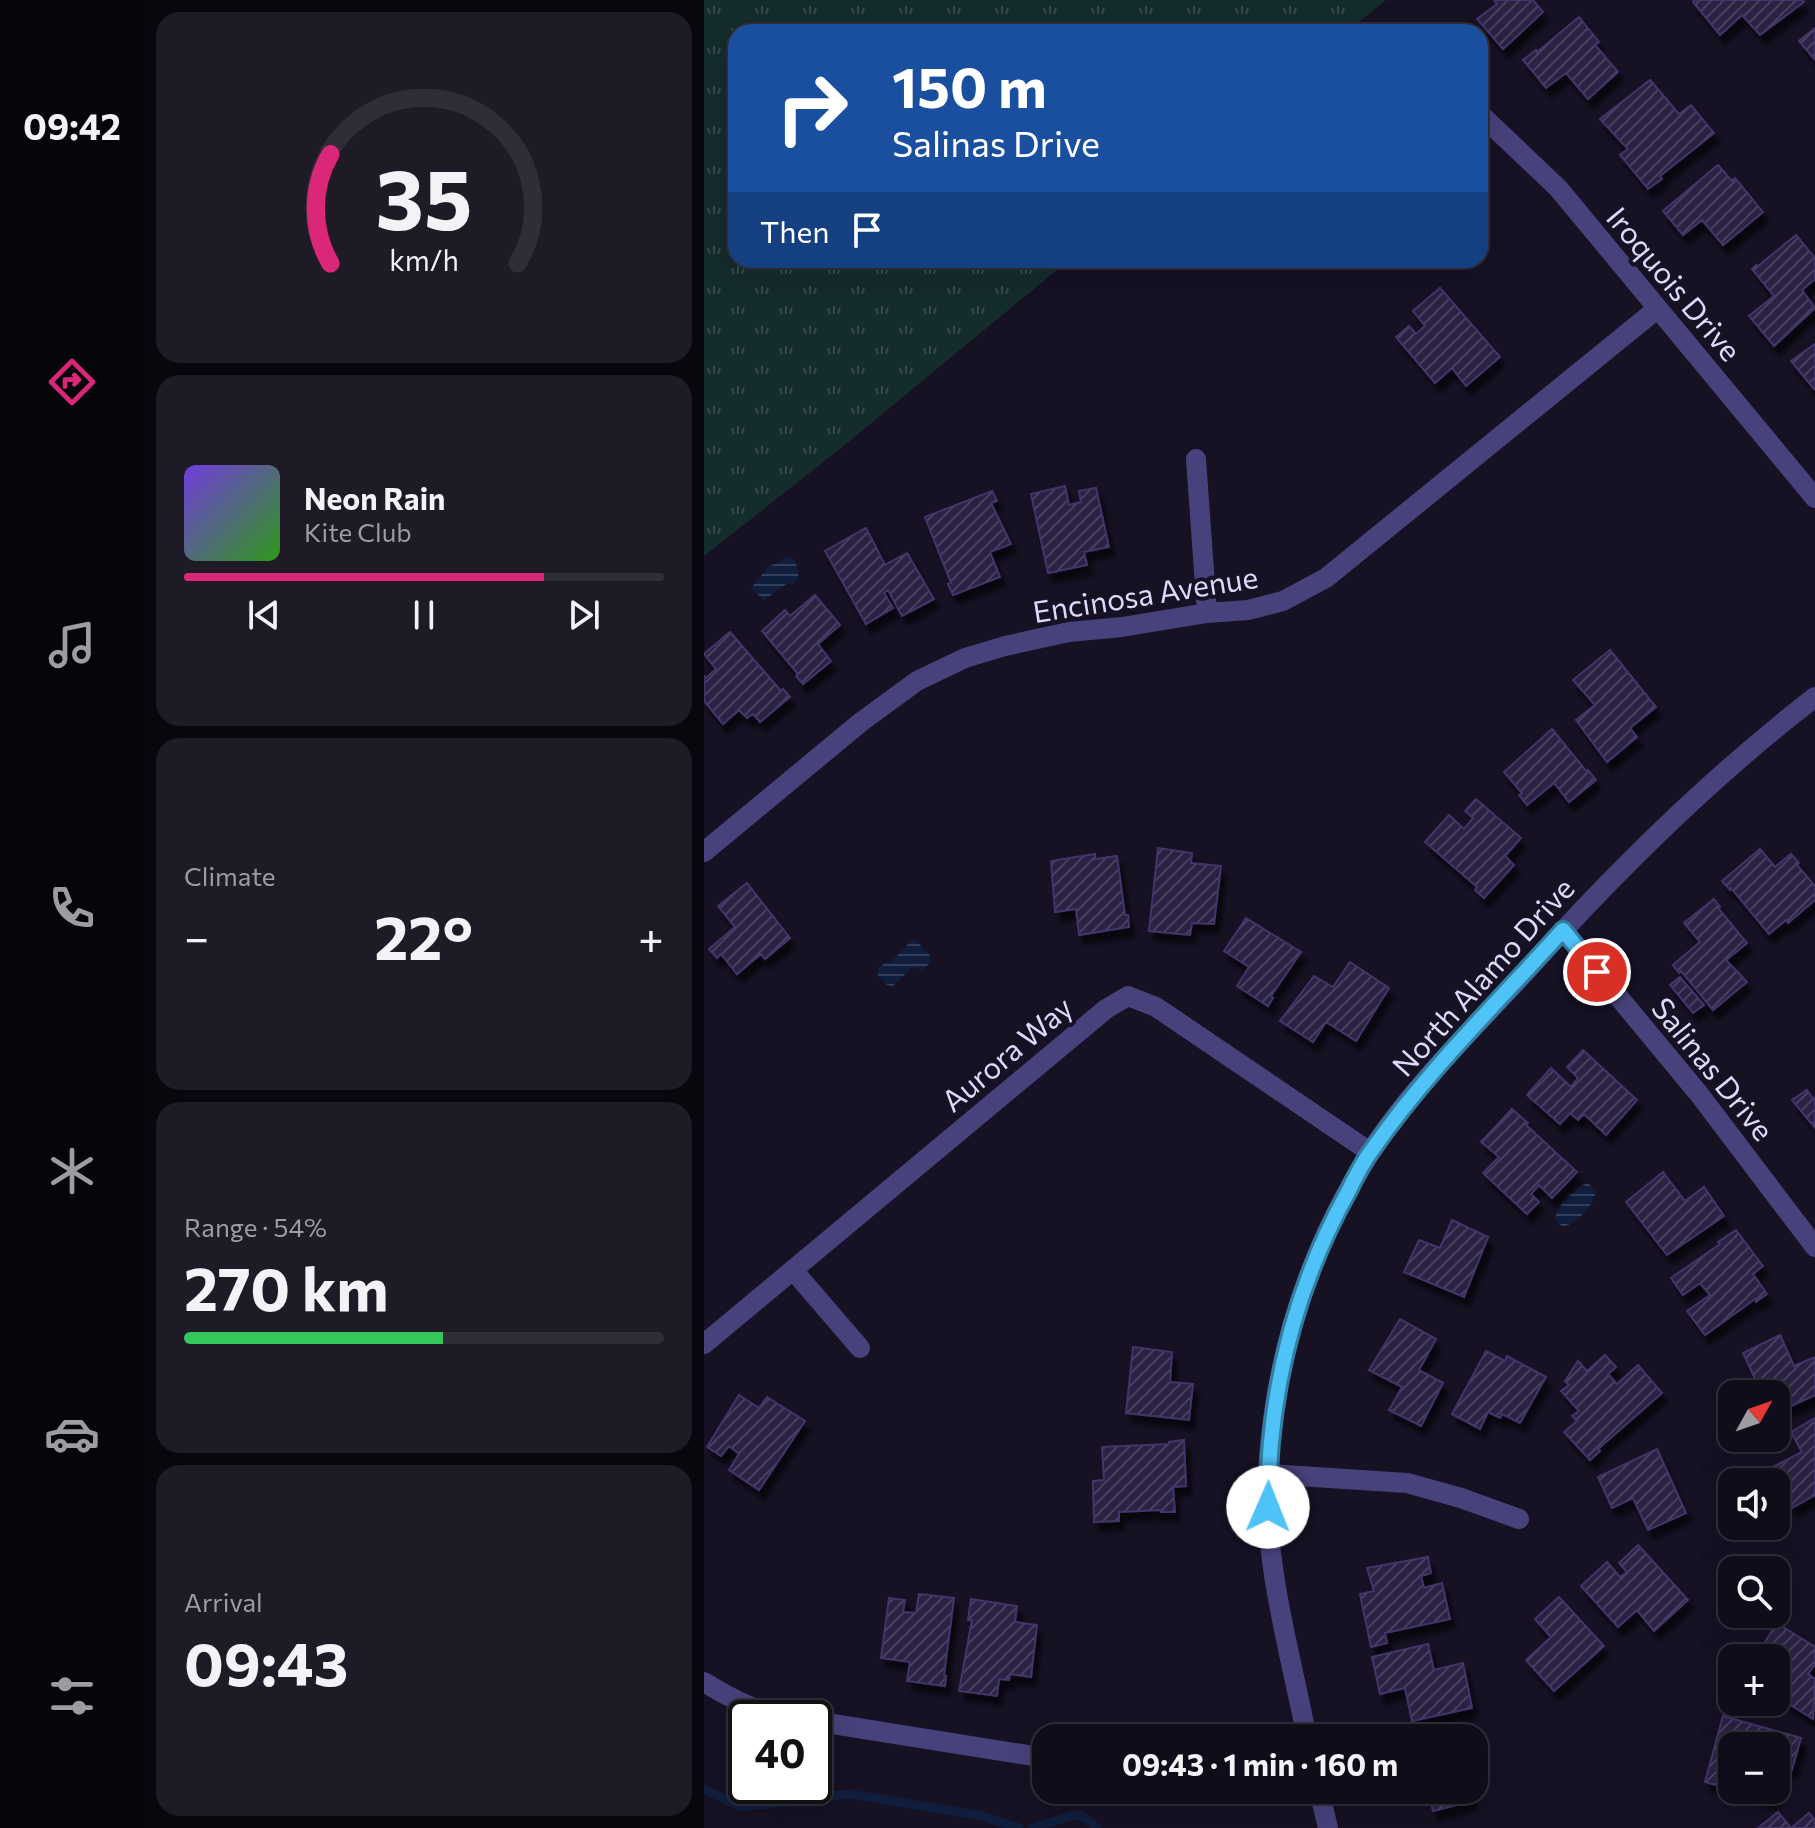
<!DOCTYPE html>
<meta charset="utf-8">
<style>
:root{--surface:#100d1a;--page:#1e1b27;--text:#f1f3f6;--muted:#9c9ca2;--line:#302d39;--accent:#db2777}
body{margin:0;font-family:Commissioner,sans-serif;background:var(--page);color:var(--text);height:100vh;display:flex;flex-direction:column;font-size:30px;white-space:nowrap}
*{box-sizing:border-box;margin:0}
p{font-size:26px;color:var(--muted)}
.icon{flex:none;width:44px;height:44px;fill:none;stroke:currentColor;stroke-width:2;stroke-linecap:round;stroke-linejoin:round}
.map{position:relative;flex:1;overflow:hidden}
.sheet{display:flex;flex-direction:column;gap:12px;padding:12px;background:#09070e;width:560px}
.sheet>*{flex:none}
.hud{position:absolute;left:24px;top:24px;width:760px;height:244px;border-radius:24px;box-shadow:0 8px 32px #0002,0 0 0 2px var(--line);background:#1a4fa0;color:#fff;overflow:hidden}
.needle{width:52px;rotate:50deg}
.fabs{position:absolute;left:1014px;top:1380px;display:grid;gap:16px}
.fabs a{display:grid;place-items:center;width:72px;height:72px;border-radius:16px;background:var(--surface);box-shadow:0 8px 32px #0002,0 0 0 2px var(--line);font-size:40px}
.speed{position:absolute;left:24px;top:1700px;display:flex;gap:16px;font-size:40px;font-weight:700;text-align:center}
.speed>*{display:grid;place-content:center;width:104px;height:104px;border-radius:50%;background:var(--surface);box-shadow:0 8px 32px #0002,0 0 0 2px var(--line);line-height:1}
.speed .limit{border:4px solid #111;border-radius:12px;background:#fff;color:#111}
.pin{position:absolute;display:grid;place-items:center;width:68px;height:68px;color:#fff;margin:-34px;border:4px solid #fff;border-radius:50%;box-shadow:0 2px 8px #0007}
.me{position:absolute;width:88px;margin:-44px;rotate:1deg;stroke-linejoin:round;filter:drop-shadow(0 0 6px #0008)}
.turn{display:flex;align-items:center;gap:28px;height:168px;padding:0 32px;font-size:36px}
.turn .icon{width:104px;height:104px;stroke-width:2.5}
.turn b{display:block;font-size:56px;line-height:68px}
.then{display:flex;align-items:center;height:76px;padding:0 32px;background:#0003;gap:16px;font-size:30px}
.big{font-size:60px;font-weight:700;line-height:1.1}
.sheet .widget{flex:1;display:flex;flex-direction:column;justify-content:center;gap:12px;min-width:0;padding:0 28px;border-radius:24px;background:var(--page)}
.sheet .dial{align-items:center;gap:0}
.dial svg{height:208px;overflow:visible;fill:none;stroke:var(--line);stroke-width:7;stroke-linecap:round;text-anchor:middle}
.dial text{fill:var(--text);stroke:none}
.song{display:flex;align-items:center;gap:24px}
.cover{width:96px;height:96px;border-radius:12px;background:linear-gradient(135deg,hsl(260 70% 55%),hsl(110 70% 35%))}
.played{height:8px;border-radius:4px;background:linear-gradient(90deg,var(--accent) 75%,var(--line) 75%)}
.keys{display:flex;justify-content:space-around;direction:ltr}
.heat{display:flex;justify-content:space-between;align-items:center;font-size:44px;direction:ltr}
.charge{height:12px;border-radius:6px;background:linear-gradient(90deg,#34c759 54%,var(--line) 0)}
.trip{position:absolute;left:328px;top:1724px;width:456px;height:80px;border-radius:24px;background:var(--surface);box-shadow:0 8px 32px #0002,0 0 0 2px var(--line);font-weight:700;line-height:80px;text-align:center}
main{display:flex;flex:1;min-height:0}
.dock{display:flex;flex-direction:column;width:144px;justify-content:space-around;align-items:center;background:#06050a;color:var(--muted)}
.dock .icon{width:56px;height:56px}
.dock .active{color:var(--accent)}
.dock b{font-size:36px;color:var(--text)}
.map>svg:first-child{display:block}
</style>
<main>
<nav class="dock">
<b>09:42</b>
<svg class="icon active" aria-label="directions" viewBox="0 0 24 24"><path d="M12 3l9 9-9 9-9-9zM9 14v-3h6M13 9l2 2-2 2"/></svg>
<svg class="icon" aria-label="music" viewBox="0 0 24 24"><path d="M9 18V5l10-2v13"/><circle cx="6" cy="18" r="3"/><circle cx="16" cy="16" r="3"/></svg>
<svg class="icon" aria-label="phone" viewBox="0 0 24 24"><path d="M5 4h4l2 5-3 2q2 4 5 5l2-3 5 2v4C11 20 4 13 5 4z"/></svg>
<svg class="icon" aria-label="climate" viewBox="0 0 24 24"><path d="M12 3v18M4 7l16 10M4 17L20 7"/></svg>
<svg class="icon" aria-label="car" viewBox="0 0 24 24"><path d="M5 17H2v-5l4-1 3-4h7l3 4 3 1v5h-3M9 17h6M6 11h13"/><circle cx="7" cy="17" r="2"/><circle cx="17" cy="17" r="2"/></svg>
<svg class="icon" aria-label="filters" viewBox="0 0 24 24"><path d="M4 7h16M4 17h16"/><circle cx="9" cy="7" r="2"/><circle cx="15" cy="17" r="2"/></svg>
</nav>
<section class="sheet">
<div class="widget dial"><svg viewBox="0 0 100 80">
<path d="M14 69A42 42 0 1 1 86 69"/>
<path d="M14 69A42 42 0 0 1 14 27" stroke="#db2777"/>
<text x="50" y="56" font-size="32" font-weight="700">35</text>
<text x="50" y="72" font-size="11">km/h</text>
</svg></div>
<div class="widget">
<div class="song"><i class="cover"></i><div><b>Neon Rain</b><p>Kite Club</p></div></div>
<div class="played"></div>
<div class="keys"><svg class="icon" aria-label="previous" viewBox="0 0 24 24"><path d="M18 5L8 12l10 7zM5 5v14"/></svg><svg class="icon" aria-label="pause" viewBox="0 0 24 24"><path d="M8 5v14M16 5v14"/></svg><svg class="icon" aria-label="next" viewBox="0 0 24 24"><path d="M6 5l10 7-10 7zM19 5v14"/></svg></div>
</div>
<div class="widget"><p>Climate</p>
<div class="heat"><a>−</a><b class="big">22°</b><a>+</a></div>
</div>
<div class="widget"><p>Range · 54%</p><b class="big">270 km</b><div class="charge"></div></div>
<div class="widget"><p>Arrival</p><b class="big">09:43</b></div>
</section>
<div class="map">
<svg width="1111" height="1828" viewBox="0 0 1111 1828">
<defs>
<pattern id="grass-tufts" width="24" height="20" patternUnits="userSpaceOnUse" patternTransform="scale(2)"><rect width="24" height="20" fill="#152c2c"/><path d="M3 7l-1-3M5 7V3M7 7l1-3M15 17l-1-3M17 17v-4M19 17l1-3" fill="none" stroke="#374a4c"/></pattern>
<pattern id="water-rules" width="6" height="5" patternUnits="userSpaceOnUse" patternTransform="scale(2)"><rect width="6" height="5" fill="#101e3d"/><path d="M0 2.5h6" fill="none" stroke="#323e5a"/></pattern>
<pattern id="building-hatch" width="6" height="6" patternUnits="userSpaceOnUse" patternTransform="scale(2)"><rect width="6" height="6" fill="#292042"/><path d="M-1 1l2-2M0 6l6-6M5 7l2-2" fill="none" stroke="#48405e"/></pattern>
<filter id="shadow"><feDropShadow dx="5" dy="9" stdDeviation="2" flood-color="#0009"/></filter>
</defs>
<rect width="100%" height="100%" fill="#161123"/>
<!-- grass -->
<path fill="url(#grass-tufts)" d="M 0,0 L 682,0 L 643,32 L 32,32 L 32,260 L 365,260 L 137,448 L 0,556 Z"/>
<!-- water -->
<path fill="url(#water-rules)" d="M 86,556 L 92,563 L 95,579 L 88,584 L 84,583 L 60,600 L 47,588 L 64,567 Z
M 208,940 L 213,941 L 227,957 L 227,962 L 218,970 L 208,967 L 189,986 L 183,985 L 173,974 L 174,969 L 182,962 L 186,963 Z
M 884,1183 L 892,1191 C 889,1206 874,1222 859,1227 L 851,1220 C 853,1205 869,1188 884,1183 Z"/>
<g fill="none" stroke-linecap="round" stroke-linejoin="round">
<!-- stream -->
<path stroke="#101e3d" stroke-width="9" d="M 0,1789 L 37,1807 L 145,1794 L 278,1816 L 315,1828
M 328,1828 L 375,1814 L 393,1828"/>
</g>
<!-- building -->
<path fill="url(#building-hatch)" stroke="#43356b" stroke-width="2" filter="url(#shadow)" d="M 790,0 L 829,0 L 839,12 L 799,49 L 773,19 L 793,4 Z
M 991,0 L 1098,0 L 1100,2 L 1056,35 L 1038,15 L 1016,35 L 989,2 Z
M 875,17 L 895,42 L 891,45 L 914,72 L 884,99 L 862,73 L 842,88 L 819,60 L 832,50 L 833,52 Z
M 1111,28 L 1111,60 L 1095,41 Z
M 946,80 L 975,114 L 987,105 L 1010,133 L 956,176 L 958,179 L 944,189 L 916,155 L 924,149 L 896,119 Z
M 1014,165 L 1028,181 L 1031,178 L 1059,212 L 1019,245 L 998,220 L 979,235 L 959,211 Z
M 1092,235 L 1111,258 L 1111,279 L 1098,290 L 1111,308 L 1070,346 L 1045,316 L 1070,296 L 1048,269 L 1052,265 L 1054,266 Z
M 736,288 L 796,357 L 762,386 L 748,368 L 731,383 L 692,337 L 705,326 L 712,334 L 721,326 L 709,311 Z
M 1111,344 L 1111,389 L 1110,389 L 1087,361 Z
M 361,486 L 365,505 L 377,502 L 375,491 L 392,488 L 405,547 L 380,552 L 383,565 L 344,573 L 327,494 Z
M 288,491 L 293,501 L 287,503 L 307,544 L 286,552 L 296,577 L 249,595 L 244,584 L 247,583 L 221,517 Z
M 162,528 L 181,565 L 203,553 L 230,599 L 198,616 L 184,590 L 180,593 L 189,608 L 162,624 L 121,551 Z
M 111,595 L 136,625 L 114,644 L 127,661 L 99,684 L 92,676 L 94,674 L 58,631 L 81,610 L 86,616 Z
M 26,632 L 77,691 L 79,689 L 86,697 L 56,722 L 49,714 L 43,718 L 35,710 L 19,724 L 0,701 L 0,676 L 2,678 L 12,669 L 0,654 Z
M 906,650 L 952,707 L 926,728 L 933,737 L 903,762 L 872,720 L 891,705 L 869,680 Z
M 848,729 L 883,772 L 884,770 L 892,780 L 865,802 L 850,783 L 823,805 L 815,795 L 818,793 L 800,772 Z
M 772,799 L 817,838 L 801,856 L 810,865 L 780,898 L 771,890 L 773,887 L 721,842 L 745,815 L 760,829 L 769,818 L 761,811 Z
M 454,848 L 488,853 L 487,863 L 517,866 L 510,924 L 488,923 L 486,935 L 445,931 Z
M 1056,849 L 1071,867 L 1087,854 L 1095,863 L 1093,865 L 1111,886 L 1111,900 L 1084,923 L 1082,920 L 1065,934 L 1027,888 L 1026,890 L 1018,881 Z
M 391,854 L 391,859 L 413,856 L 421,915 L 424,915 L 425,927 L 375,935 L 372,909 L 351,912 L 347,861 Z
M 43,883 L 86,938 L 61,959 L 57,954 L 33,974 L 17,954 L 13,958 L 5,949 L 31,927 L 14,906 Z
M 1010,899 L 1016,907 L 1014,908 L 1043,943 L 1022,960 L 1043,982 L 1009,1010 L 977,971 L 975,973 L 969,965 L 996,942 L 980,923 Z
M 542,918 L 597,952 L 567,996 L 569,998 L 564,1006 L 533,986 L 545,967 L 520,951 Z
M 646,962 L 685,988 L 652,1041 L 622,1022 L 609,1042 L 576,1021 L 610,976 L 629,987 Z
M 976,977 L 1000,1005 L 989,1013 L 966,985 Z
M 879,1050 L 933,1100 L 902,1135 L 880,1114 L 874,1120 L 866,1113 L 856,1124 L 823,1095 L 847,1068 L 867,1087 L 874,1078 L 863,1067 Z
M 1103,1090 L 1109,1099 L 1111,1097 L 1111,1128 L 1088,1100 Z
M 808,1109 L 824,1123 L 822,1125 L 873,1172 L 848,1198 L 835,1185 L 827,1194 L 835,1202 L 823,1214 L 779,1173 L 795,1157 L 777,1142 Z
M 959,1172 L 981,1201 L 1000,1187 L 1020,1216 L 963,1255 L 922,1202 Z
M 748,1220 L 784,1237 L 760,1297 L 700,1272 L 715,1240 L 736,1248 Z
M 1032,1230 L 1059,1266 L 1049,1274 L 1063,1294 L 1052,1302 L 1051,1299 L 1001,1335 L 983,1311 L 1006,1295 L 996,1283 L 979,1295 L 967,1278 L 1016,1244 L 1014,1242 Z
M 696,1319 L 732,1339 L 715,1370 L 739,1383 L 717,1426 L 685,1410 L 698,1387 L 665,1370 Z
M 1076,1335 L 1090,1366 L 1111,1357 L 1111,1395 L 1072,1413 L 1072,1394 L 1058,1394 L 1039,1353 Z
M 429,1347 L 468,1352 L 466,1382 L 489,1384 L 485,1420 L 422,1413 Z
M 782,1351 L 801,1361 L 803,1356 L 842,1377 L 816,1423 L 798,1414 L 796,1418 L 784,1412 L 776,1429 L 748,1414 Z
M 901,1355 L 912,1367 L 904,1374 L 913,1384 L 934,1365 L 958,1393 L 894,1449 L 896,1451 L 886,1460 L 860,1432 L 873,1421 L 868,1416 L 875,1411 L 857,1391 L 865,1385 L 861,1381 L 874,1361 L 883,1371 Z
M 35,1395 L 55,1408 L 63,1397 L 101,1421 L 55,1490 L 25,1470 L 35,1454 L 25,1446 L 17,1456 L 3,1447 Z
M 1111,1418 L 1111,1495 L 1088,1508 L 1067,1468 L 1098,1452 L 1087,1432 Z
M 480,1440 L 482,1486 L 469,1487 L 471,1512 L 457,1512 L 457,1510 L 415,1512 L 415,1521 L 390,1522 L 389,1481 L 400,1480 L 398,1447 L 465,1444 L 465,1442 Z
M 953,1449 L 982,1513 L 944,1530 L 929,1498 L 908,1508 L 894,1477 Z
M 934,1545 L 984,1600 L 950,1631 L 933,1610 L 914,1627 L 877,1586 L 903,1562 L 916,1577 L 923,1572 L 915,1563 Z
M 724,1557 L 727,1573 L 717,1576 L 720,1588 L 738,1583 L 746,1619 L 681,1633 L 683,1643 L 667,1647 L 656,1594 L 670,1591 L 663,1568 Z
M 215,1594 L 250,1598 L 240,1675 L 242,1676 L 241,1686 L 203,1681 L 206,1662 L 177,1658 L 185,1598 L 201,1600 L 199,1612 L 212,1613 Z
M 855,1597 L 900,1646 L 850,1691 L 822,1660 L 847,1637 L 831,1619 Z
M 267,1599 L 313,1606 L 311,1622 L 333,1625 L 327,1677 L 306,1674 L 305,1680 L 295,1679 L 293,1696 L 255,1691 L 268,1620 L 264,1620 Z
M 1073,1623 L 1111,1647 L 1111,1664 L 1104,1674 L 1111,1679 L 1109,1719 L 1072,1696 L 1072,1658 L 1051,1658 Z
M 724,1644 L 730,1670 L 759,1663 L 768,1708 L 708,1721 L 701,1688 L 676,1694 L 668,1657 Z
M 1019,1716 L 1097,1738 L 1088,1770 L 1079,1767 L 1069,1801 L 1030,1790 L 1072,1790 L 1072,1746 L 1028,1746 L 1028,1789 L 1001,1782 Z
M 724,1790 L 765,1790 L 768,1801 L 729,1811 Z
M 1074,1812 L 1087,1828 L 1105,1813 L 1111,1820 L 1111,1828 L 1054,1828 Z"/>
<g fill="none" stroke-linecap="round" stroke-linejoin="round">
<!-- minor -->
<path stroke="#48427c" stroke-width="20" d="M 776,114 L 854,188 L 1111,498
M 492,459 L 503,613
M 0,852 L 157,722 L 213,681 L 261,658 L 301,646 L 365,632 L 418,627 L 503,613 L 544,610 L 579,601 L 622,578 L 953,309
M 859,930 L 995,1094 L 1111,1247
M 89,1270 L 156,1348
M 0,1344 L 402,1009 L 424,996 L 452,1007 L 666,1152
M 564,1474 L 703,1483 L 757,1498 L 815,1519
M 0,1682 C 29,1700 55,1713 89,1718
M 110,1721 L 342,1758"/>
<!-- tertiary -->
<path stroke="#48427c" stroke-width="20" d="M 603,1738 C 586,1651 559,1562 564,1472 C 570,1359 605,1249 666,1153 C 706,1089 773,1025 825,968 C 913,870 1006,778 1111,697
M 615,1790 L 624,1828"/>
</g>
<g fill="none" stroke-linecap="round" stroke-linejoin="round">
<defs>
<path id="route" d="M 564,1507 C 564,1396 590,1289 644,1192 C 651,1178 658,1163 668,1150 C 723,1071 794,1002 859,930 L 893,972"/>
</defs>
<!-- route casing -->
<use href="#route" stroke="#337fa1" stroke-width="20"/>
<!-- route -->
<use href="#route" stroke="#4fc3f7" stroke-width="14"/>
</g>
<g text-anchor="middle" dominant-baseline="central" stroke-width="8" stroke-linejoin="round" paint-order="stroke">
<!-- street labels -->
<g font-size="30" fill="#ded8fa" stroke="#161123">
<text transform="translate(971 283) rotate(50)">Iroquois Drive</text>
<text transform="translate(441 593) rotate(-9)">Encinosa Avenue</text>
<text transform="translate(778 976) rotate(-48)">North Alamo Drive</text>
<text transform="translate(302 1053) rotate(-40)">Aurora Way</text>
<text transform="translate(1010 1068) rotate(51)">Salinas Drive</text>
</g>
</g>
</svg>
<div class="fabs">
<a><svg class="needle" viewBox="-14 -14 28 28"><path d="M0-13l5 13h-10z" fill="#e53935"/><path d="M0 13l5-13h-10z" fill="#9c9ca2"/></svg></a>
<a><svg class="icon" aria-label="sound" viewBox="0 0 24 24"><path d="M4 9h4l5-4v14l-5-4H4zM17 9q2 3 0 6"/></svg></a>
<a><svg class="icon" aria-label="search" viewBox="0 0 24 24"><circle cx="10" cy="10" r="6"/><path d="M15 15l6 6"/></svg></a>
<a>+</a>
<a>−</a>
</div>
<div class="speed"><div class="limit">40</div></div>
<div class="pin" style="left:893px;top:972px;background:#d93025"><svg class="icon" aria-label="arrive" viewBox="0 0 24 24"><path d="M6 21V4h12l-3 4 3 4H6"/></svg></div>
<svg class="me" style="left:564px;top:1507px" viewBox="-20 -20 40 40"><circle r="19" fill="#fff"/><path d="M0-13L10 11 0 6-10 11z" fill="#4fc3f7"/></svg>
<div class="trip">09:43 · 1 min · 160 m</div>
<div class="hud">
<div class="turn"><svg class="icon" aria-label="right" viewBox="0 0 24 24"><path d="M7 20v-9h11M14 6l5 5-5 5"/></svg><div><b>150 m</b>Salinas Drive</div></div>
<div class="then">Then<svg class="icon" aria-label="arrive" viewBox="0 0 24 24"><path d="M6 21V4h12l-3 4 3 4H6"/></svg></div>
</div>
</div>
</main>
